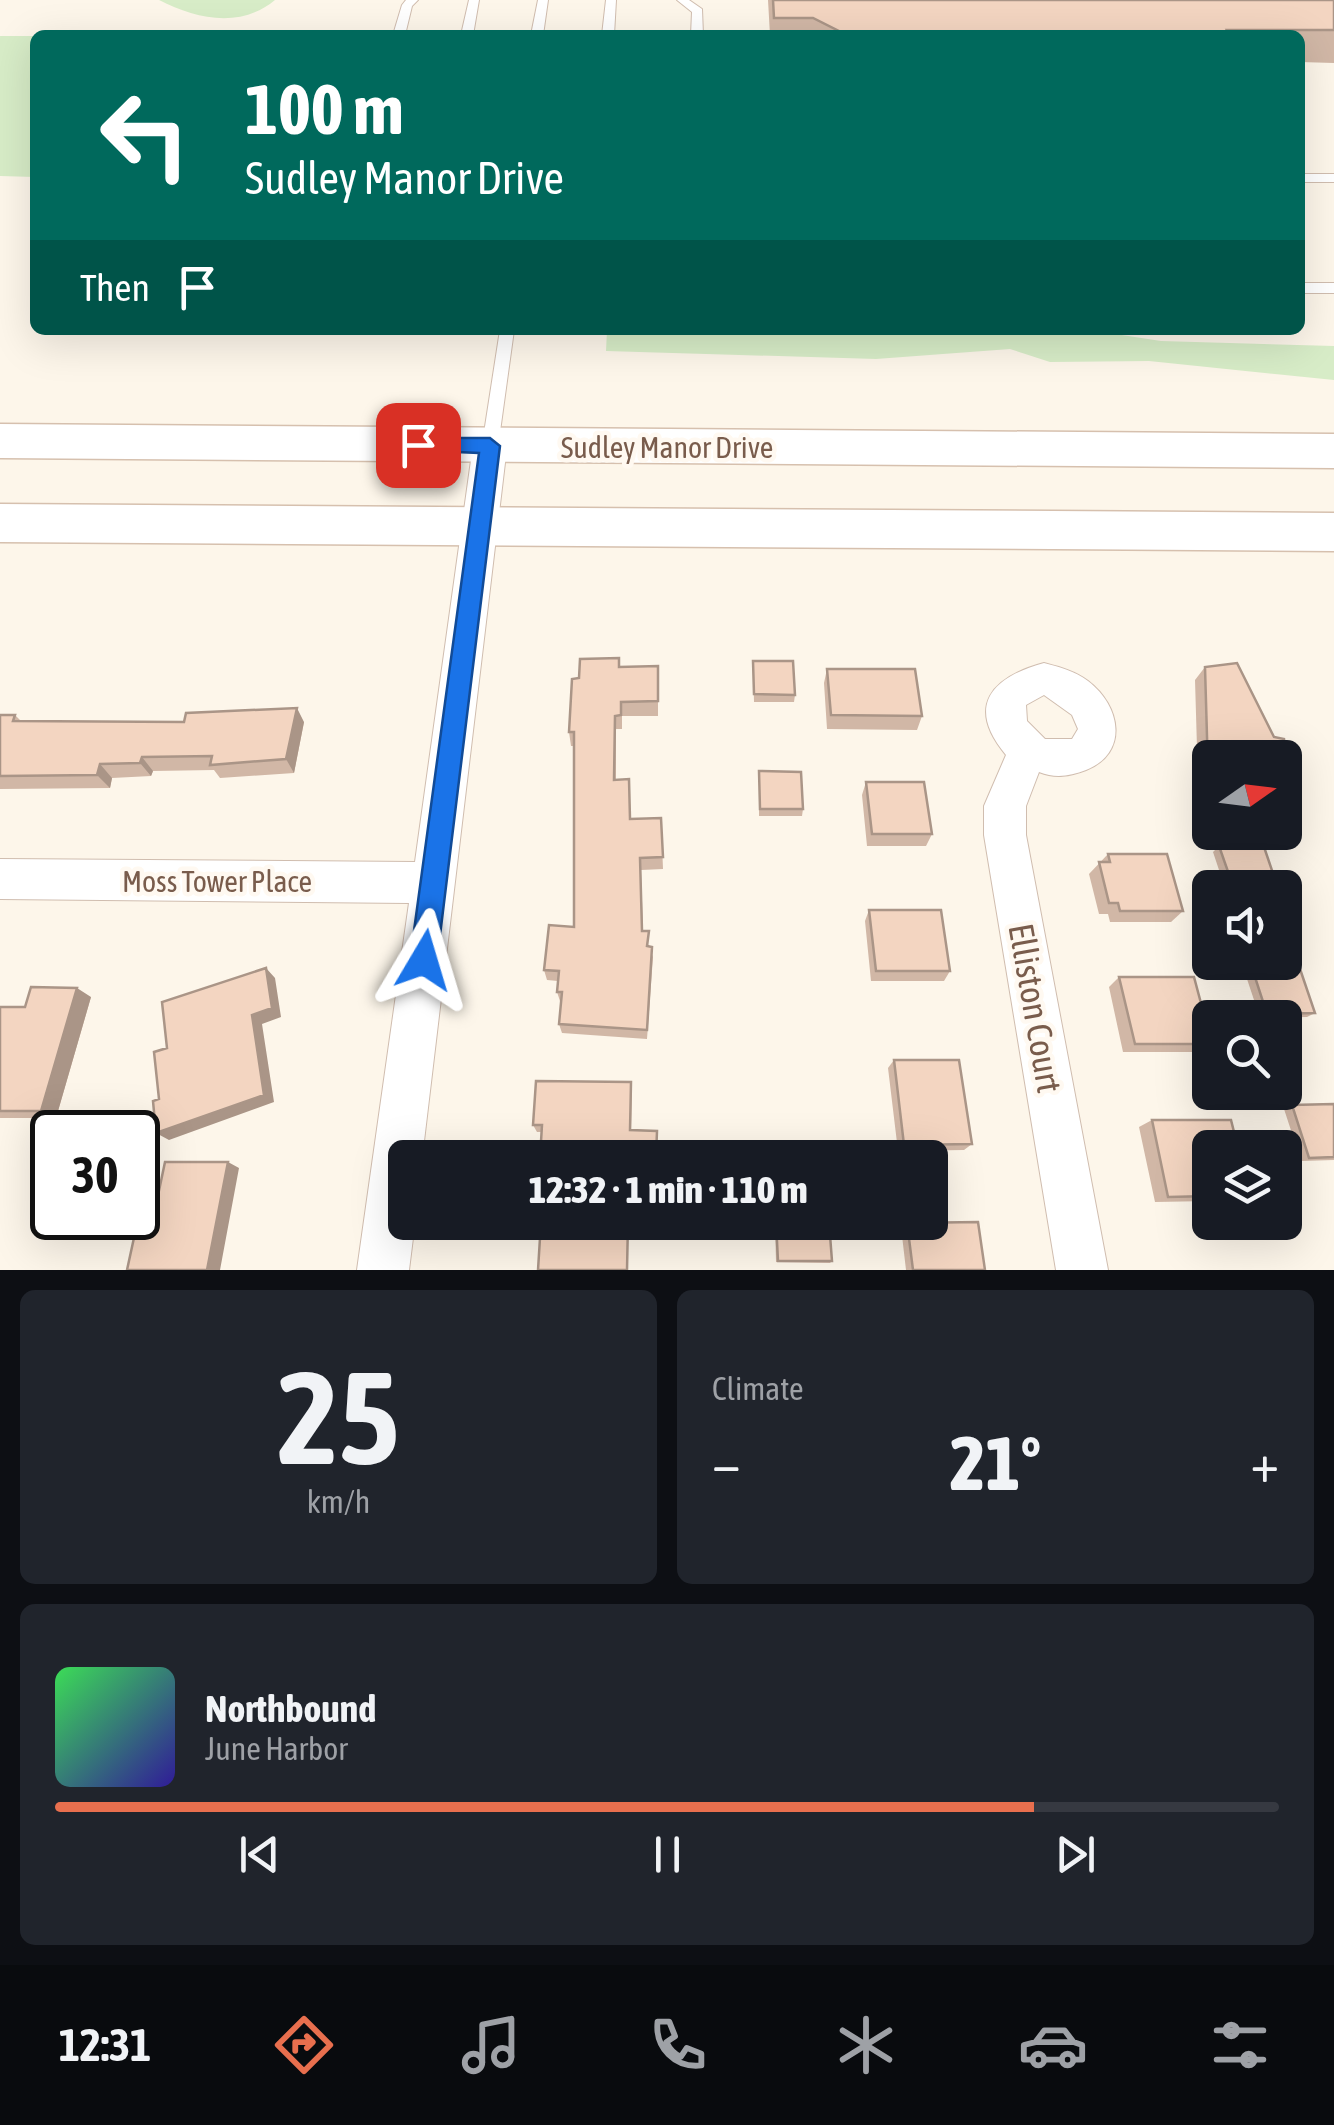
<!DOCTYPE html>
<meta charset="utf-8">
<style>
:root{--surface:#171b24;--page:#20242c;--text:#f1f3f6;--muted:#9ea1a6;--line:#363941;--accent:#e86f4e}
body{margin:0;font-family:"Asap Condensed",sans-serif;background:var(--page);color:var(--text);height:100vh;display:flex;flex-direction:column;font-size:38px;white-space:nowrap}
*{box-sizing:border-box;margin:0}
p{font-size:32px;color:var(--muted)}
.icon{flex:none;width:55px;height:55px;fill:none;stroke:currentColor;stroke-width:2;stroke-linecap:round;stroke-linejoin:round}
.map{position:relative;height:1270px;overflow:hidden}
.panel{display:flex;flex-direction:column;gap:20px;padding:20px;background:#0d0f14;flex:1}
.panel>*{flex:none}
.guide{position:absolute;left:30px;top:30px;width:1275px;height:305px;border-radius:15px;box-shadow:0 10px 40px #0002;background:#00695c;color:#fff;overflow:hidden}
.needle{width:65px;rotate:76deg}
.buttons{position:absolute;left:1192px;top:740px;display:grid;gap:20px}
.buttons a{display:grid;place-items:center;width:110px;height:110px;border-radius:15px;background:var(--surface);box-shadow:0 10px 40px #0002;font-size:50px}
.speed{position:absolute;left:30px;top:1110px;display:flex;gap:20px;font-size:50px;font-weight:700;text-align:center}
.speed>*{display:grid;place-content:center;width:130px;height:130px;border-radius:50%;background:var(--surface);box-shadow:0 10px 40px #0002;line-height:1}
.speed .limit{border:5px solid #111;border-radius:15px;background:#fff;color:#111}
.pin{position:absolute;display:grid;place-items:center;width:85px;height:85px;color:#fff;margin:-42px;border-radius:20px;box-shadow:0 5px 15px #0006}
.me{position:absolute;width:110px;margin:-55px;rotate:7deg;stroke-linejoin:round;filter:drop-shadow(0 0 8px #0008)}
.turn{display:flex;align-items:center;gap:35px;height:210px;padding:0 50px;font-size:45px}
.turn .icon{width:130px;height:130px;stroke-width:2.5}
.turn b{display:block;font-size:70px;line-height:85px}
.then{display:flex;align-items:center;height:95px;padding:0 50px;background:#0003;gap:20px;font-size:38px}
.big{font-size:75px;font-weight:800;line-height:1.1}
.panel .widget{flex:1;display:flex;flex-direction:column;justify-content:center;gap:15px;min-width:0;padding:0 35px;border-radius:15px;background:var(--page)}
.panel .dial{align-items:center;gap:0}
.dial b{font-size:130px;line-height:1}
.song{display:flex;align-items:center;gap:30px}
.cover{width:120px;height:120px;border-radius:15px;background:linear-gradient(135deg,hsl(130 70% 55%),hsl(250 70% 35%))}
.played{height:10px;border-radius:5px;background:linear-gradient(90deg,var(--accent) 80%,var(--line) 80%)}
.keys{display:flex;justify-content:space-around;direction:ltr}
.heat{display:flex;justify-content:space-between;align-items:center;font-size:55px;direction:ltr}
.panel .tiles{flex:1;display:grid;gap:20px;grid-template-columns:1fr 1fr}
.widget:last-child{grid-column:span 2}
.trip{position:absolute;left:388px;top:1140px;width:560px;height:100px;border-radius:15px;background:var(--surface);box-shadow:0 10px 40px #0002;font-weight:800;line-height:100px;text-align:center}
.tabs{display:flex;height:160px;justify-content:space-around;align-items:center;background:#090b0e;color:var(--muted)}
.tabs .icon{width:70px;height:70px}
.tabs .current{color:var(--accent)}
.tabs b{font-size:45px;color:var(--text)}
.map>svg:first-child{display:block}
</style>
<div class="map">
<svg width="1334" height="1270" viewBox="0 0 1334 1270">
<rect width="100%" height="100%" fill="#fdf6ea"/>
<!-- green -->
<path fill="#d7ecc7" d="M 159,0 L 275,0 C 240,29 196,19 159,0 Z
M 0,36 L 35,36 L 35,177 L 0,176 Z
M 607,330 L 1089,330 L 1161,341 L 1334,346 L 1334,380 L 1149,361 L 1050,362 L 1010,349 L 876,359 L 606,351 Z"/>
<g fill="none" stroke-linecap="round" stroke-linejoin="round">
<defs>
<path id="lane" d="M 406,0 L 418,0 L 412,6 L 405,35 L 393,35 L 402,5 Z
M 469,0 L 479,0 L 473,35 L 461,35 Z
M 538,0 L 548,0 L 543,35 L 531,35 Z
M 606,0 L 616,0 L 614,35 L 602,35 Z
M 677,0 L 689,0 L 702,9 L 703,35 L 691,35 L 692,12 Z
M 1300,174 L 1334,174 L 1334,182 L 1300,182 Z
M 1300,283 L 1334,283 L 1334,293 L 1300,293 Z
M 500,330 L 514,330 L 498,446 L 490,452 L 482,446 Z"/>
<path id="street" d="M 490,434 L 502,437 L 507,446 L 422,1158 L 405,1158 L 405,1222 L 415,1222 L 409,1270 L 357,1270 L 409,903 L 0,899 L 0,859 L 415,862 L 473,446 L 478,437 Z
M 1044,663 C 1059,667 1075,671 1088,681 C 1121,706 1129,753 1086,770 C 1070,776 1056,779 1039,772 L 1026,806 L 1026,835 L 1108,1270 L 1056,1270 L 984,835 L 984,806 L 1006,755 C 965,706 992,677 1044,663 ZM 1044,695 L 1072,715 L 1078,729 L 1072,739 L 1045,739 L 1027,721 L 1026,705 Z"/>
<path id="secondary" d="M 0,424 L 1334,434 L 1334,468 L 0,458 Z
M 0,504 L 1334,513 L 1334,551 L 0,542 Z"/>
</defs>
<!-- lane casing -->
<use href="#lane" stroke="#d0bdaf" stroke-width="2"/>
<!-- street casing -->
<use href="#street" stroke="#d0bdaf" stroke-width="2"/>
<!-- secondary casing -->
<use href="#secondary" stroke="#d6c0ae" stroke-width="3"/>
<!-- lane -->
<use href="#lane" fill="#fff" fill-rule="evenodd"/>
<!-- street -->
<use href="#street" fill="#fff" fill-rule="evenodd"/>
<!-- secondary -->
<use href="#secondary" fill="#fff" fill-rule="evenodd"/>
</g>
<!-- wall -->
<path fill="#d1b7a6" d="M 768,0 L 1334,0 L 1334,63 L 1300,62 L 1300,35 L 770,35 Z
M 753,661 L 795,695 L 794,702 L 754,702 Z
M 1237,663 L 1274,737 L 1284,739 L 1288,787 L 1285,790 L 1285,758 L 1210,758 L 1210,785 L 1198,782 L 1195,680 L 1205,667 Z
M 658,666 L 658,716 L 622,716 L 622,729 L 616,729 L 616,780 L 631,819 L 661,818 L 663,869 L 641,870 L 643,931 L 653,957 L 647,1039 L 562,1033 L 559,1024 L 562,1001 L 560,1001 L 557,992 L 558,981 L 547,980 L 544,970 L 574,927 L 574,746 L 571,746 L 569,732 L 579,678 L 619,667 Z
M 827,669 L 922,716 L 917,730 L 827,729 L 824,683 Z
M 0,715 L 15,715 L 21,721 L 304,722 L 294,773 L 220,778 L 214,770 L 153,771 L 151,776 L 112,778 L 110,788 L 0,789 Z
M 759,771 L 803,809 L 802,816 L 759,816 Z
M 866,782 L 932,834 L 926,846 L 867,846 L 862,795 Z
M 1219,846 L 1277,885 L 1274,888 L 1225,888 L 1213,852 Z
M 1108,854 L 1183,911 L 1171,922 L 1110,922 L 1108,914 L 1099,914 L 1089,874 Z
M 869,910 L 950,971 L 944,981 L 871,981 L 865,921 Z
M 1252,968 L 1315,1013 L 1307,1017 L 1260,1018 L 1245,973 Z
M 1119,977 L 1210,1037 L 1210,1045 L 1199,1052 L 1123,1052 L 1109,987 Z
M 91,997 L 56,1118 L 0,1118 L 0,1007 L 25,1007 Z
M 894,1060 L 972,1144 L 964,1150 L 898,1151 L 888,1068 Z
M 632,1089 L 631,1130 L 537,1132 L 533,1125 Z
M 1334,1104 L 1334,1160 L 1301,1161 L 1284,1109 L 1292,1105 Z
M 1152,1120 L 1210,1148 L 1210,1201 L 1155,1202 L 1139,1127 Z
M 775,1222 L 829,1222 L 832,1261 L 830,1263 L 776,1262 Z
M 907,1223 L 985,1270 L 906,1270 L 901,1227 Z"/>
<!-- shaded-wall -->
<path fill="#aa9587" d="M 297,708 L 304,722 L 294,773 L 286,759 Z
M 142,757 L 153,771 L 151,776 L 140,763 Z
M 100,764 L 112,778 L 110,788 L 97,775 Z
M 266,968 L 275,978 L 281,1017 L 262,1024 L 274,1102 L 169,1140 L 156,1133 L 252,1015 Z
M 77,988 L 91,997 L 56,1118 L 41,1111 Z
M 228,1162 L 239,1168 L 220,1270 L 207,1270 Z"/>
<!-- building -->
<path fill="#f3d5c1" stroke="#aa9587" stroke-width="2.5" d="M 773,0 L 1334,0 L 1334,30 L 1227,30 L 1230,35 L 847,35 L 813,18 L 774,18 Z
M 619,658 L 619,667 L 658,666 L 658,701 L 621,702 L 621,715 L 615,716 L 614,780 L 629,779 L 630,819 L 661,818 L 663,857 L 640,858 L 642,931 L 649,931 L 647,946 L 652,947 L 647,1030 L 559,1024 L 562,992 L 557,992 L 559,971 L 544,970 L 549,925 L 574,927 L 574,732 L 569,732 L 572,679 L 579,678 L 580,659 Z
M 753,661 L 793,661 L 795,695 L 754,694 Z
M 1237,663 L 1274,737 L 1284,739 L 1288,787 L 1285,786 L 1285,758 L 1210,758 L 1210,771 L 1208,771 L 1205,667 Z
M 827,669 L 915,669 L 922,716 L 831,715 Z
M 297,708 L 286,759 L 210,765 L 212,756 L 142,757 L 140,763 L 100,764 L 97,775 L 0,776 L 0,715 L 15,715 L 13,721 L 184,722 L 186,713 Z
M 759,771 L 801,772 L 803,809 L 760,809 Z
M 866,782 L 924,782 L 932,834 L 872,834 Z
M 1263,844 L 1277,885 L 1233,886 L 1219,846 Z
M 1108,854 L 1167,854 L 1183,911 L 1120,911 L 1118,903 L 1109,903 L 1099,862 L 1110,862 Z
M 869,910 L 941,910 L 950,971 L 876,971 Z
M 1299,966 L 1315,1013 L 1267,1014 L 1252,968 Z
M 266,968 L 272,1008 L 252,1015 L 264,1095 L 156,1133 L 153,1101 L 159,1099 L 154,1052 L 167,1048 L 162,1002 Z
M 1119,977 L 1194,977 L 1210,1037 L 1210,1044 L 1135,1044 Z
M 31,987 L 77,988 L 41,1111 L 0,1111 L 0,1007 L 25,1007 Z
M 894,1060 L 959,1060 L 972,1144 L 904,1145 Z
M 536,1081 L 631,1082 L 630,1130 L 657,1131 L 656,1158 L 540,1158 L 542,1125 L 533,1125 Z
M 1334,1104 L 1334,1157 L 1309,1158 L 1292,1105 Z
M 1152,1120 L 1231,1120 L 1238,1148 L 1210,1148 L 1210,1196 L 1168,1197 Z
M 165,1162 L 228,1162 L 207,1270 L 127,1270 L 137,1224 L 152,1224 Z
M 541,1222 L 628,1222 L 627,1270 L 538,1270 Z
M 776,1222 L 829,1222 L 832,1261 L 778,1261 Z
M 978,1222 L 985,1270 L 913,1270 L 907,1223 Z"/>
<!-- route -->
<path fill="#1a73e8" stroke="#114b97" stroke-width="2.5" d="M 418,438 L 490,438 L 500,446 L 437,960 L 433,970 L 424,974 L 414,970 L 410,960 L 479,453 L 411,450 L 408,445 Z"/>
<g text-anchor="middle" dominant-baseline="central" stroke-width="9" stroke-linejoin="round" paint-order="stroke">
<!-- street labels -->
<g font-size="30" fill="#795c4c" stroke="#fff9f1">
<text x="667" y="447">Sudley Manor Drive</text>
<text x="217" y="881">Moss Tower Place</text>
</g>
<!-- near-street labels -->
<g font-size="35" fill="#795c4c" stroke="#fff9f1">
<text transform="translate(1036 1008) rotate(80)">Elliston Court</text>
</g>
</g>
</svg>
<div class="buttons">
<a><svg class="needle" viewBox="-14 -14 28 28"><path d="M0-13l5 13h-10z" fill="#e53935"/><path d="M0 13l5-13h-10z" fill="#9ea1a6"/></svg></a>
<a><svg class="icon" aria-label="sound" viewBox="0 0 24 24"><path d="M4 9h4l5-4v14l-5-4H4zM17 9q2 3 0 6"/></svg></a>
<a><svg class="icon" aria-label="search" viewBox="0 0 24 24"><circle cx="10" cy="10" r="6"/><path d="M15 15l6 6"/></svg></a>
<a><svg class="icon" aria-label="layers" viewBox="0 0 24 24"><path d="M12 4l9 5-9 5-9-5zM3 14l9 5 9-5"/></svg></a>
</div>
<div class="speed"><div class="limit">30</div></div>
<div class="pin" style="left:418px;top:445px;background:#d93025"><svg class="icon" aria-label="arrive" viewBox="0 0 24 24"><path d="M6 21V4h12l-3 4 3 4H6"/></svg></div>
<svg class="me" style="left:424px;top:960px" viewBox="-20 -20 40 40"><path d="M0-17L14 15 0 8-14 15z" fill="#1a73e8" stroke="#fff" stroke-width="4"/></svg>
<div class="trip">12:32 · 1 min · 110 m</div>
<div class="guide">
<div class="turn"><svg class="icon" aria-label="left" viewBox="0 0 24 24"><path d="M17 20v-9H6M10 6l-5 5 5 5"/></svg><div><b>100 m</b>Sudley Manor Drive</div></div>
<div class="then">Then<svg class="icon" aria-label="arrive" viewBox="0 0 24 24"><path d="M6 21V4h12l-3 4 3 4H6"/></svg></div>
</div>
</div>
<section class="panel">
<div class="tiles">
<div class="widget dial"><b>25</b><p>km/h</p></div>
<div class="widget"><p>Climate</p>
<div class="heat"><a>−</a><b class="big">21°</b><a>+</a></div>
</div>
<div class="widget">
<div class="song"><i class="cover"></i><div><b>Northbound</b><p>June Harbor</p></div></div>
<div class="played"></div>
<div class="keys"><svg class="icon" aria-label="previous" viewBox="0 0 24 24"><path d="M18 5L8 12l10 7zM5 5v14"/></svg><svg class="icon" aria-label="pause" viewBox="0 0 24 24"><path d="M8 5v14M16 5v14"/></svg><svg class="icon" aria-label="next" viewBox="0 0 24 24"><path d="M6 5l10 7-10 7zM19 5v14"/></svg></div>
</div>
</div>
</section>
<nav class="tabs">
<b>12:31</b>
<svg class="icon current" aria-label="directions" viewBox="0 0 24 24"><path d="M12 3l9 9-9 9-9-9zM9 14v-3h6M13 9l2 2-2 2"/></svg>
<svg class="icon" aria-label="music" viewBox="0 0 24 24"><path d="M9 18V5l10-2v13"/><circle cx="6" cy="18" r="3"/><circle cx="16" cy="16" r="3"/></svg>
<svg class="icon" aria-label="phone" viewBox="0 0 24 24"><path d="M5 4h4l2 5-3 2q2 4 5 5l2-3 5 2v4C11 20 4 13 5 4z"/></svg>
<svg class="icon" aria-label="climate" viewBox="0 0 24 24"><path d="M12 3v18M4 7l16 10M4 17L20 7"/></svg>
<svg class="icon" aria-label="car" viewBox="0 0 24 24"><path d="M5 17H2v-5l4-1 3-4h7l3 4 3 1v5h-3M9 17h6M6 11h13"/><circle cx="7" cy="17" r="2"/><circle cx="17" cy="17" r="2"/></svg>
<svg class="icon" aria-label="filters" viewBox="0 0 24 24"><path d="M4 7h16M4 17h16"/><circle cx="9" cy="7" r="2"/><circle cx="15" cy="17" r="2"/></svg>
</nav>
